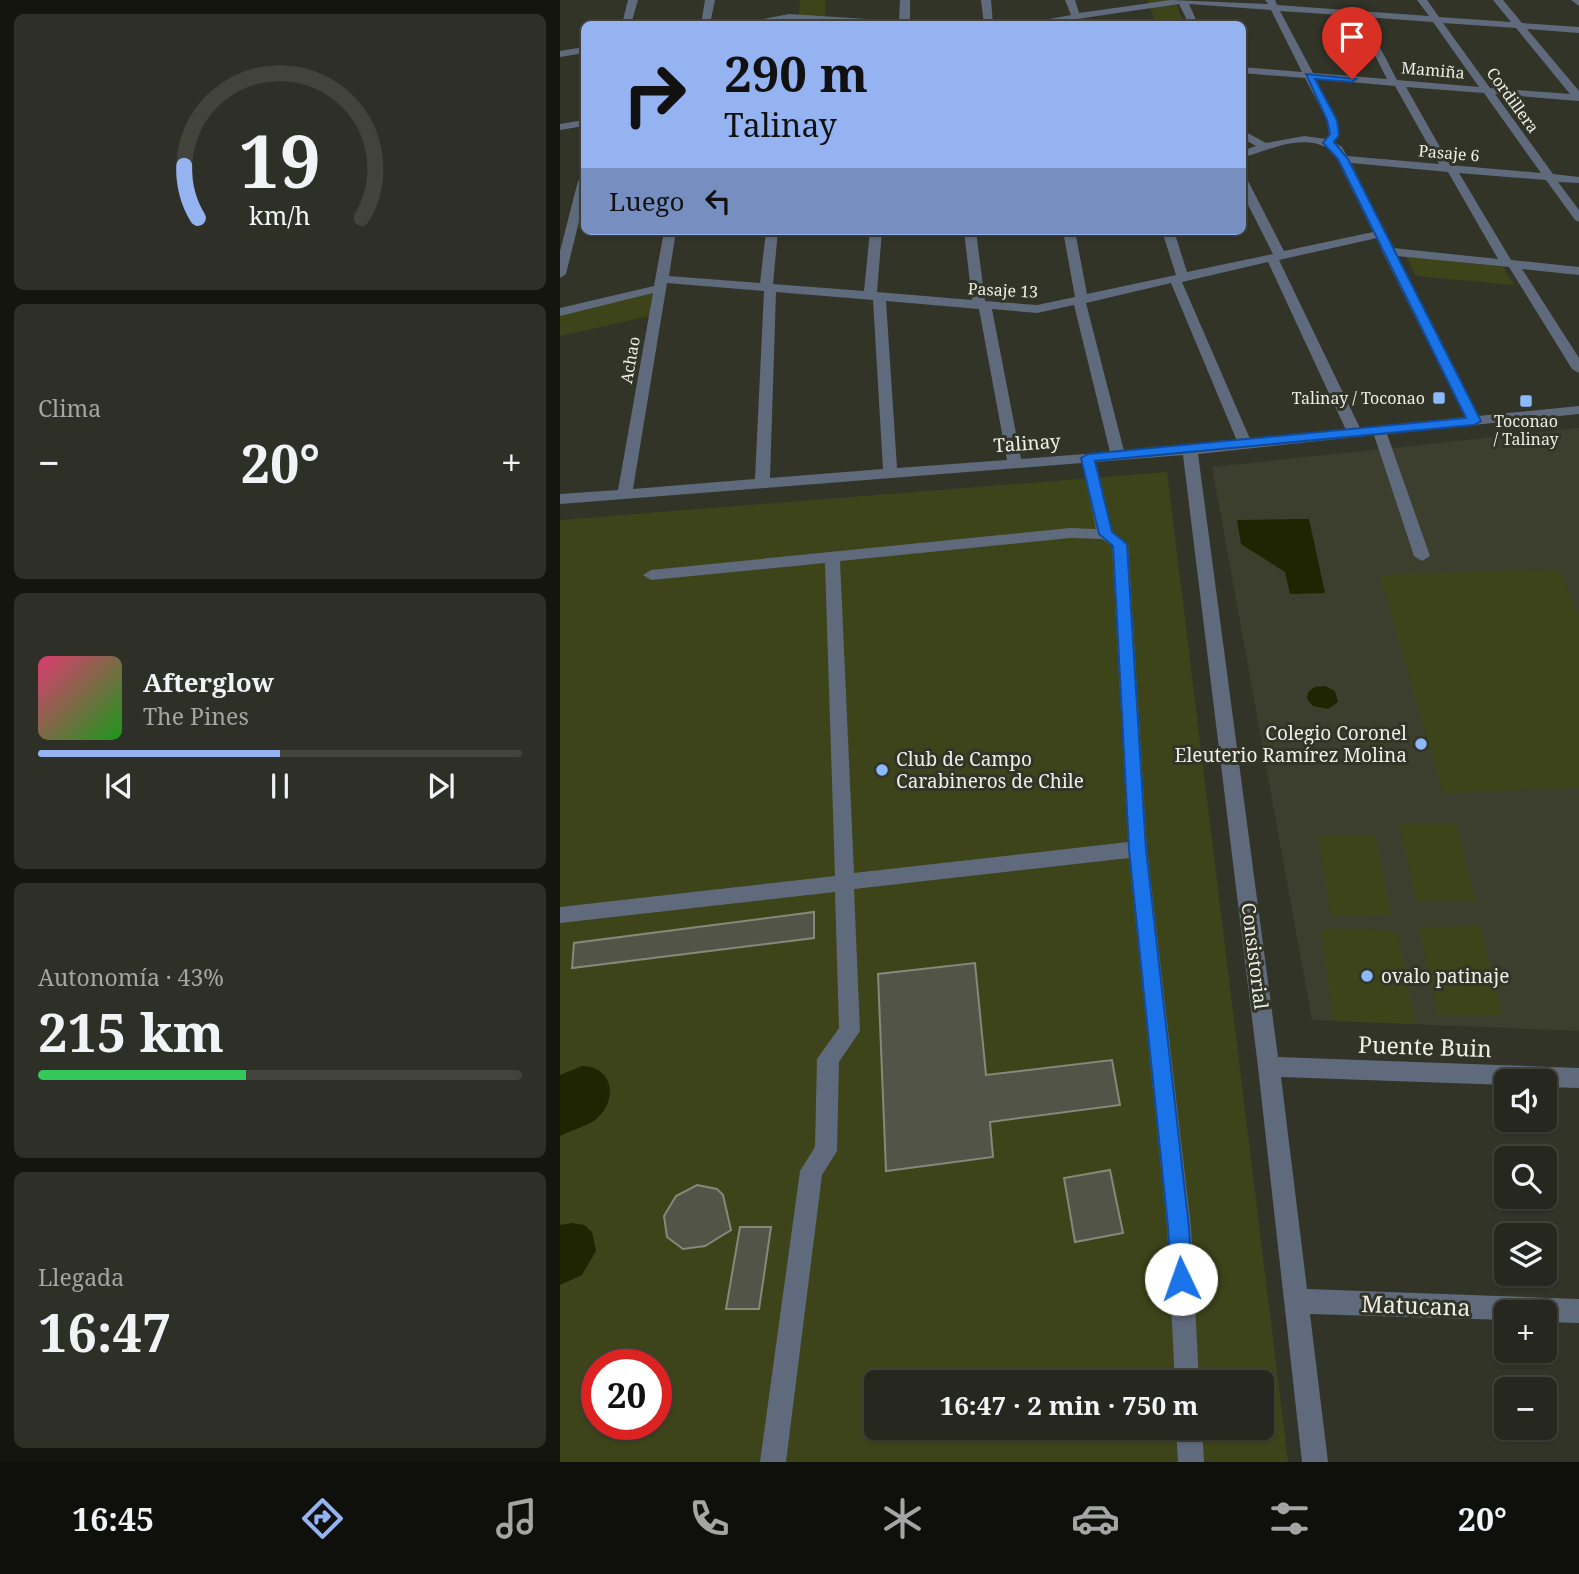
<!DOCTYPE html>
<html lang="es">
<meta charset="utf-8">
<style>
:root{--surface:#26271e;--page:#2e2f27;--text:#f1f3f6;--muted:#a4a5a4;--line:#42443c;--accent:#95b2f1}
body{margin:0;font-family:"Noto Serif",serif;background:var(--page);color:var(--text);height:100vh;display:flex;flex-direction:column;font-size:26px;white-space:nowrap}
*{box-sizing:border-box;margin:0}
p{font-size:23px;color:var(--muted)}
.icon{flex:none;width:38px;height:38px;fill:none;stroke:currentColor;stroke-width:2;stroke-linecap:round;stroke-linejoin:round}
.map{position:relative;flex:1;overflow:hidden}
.panel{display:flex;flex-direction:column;gap:14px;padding:14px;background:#151510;width:560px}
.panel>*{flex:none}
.guide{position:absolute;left:21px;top:21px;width:665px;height:214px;border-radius:10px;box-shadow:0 2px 5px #0004,0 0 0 2px var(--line);background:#95b2f1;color:#111;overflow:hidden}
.controls{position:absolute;left:934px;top:1069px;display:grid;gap:14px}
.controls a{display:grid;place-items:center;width:63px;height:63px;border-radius:10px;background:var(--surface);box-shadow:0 2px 5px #0004,0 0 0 2px var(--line);font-size:35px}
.speed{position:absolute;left:21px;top:1349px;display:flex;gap:14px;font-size:35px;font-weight:700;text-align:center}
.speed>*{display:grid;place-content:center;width:91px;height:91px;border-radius:50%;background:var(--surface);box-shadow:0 2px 5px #0004,0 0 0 2px var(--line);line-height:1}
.speed .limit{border:10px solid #d22;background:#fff;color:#111}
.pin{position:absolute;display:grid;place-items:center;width:60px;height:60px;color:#fff;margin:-72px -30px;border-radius:50% 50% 50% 0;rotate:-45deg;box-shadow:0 0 7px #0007}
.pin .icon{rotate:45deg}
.me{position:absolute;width:77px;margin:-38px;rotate:357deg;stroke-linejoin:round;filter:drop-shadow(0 0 5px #0008)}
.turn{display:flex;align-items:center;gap:24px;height:147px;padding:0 28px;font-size:32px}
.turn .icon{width:91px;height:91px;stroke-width:2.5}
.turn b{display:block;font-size:49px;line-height:60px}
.then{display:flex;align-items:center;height:66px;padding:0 28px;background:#0003;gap:14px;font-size:26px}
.big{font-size:52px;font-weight:700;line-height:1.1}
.panel .card{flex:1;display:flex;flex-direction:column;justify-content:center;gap:10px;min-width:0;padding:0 24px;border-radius:10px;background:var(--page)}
.panel .dial{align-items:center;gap:0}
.dial svg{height:182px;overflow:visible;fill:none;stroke:var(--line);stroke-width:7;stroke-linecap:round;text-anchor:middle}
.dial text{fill:var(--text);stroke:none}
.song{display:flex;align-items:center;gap:21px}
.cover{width:84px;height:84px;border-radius:10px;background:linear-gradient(135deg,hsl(340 70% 55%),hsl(120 70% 35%))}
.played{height:7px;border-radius:4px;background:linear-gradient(90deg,var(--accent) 50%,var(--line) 50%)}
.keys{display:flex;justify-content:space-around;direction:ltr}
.heat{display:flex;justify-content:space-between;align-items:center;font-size:38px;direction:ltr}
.charge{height:10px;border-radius:5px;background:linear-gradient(90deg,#34c759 43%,var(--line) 0)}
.trip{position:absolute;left:304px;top:1370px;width:410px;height:70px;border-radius:10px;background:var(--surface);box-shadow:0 2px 5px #0004,0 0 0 2px var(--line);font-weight:700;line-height:70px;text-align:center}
.menu{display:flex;height:112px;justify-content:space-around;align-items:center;background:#0f100c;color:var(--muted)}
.menu .icon{width:49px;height:49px}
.menu .on{color:var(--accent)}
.menu b{font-size:32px;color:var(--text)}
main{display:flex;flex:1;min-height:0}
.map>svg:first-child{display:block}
</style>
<main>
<section class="panel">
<div class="card dial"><svg viewBox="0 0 100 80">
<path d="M14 69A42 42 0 1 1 86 69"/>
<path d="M14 69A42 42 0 0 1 8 46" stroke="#95b2f1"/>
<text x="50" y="56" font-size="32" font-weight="700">19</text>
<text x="50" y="72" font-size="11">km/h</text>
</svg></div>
<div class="card"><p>Clima</p>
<div class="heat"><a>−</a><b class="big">20°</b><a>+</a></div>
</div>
<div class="card">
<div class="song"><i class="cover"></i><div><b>Afterglow</b><p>The Pines</p></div></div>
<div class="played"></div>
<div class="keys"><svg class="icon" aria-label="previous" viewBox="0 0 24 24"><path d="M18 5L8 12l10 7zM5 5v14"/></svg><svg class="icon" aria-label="pause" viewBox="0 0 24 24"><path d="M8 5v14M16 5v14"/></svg><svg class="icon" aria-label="next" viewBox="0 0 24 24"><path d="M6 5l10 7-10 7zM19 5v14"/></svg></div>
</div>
<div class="card"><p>Autonomía · 43%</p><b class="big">215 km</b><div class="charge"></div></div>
<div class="card"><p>Llegada</p><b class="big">16:47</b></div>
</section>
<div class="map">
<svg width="1019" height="1462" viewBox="0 0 1019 1462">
<rect width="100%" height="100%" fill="#323428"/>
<!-- built -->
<path fill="#3c3f2d" d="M 1019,428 L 1019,1031 L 752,1020 L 652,467 Z"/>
<!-- green -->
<path fill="#3e441a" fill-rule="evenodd" d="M 240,0 L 265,0 L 265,24 L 238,24 Z
M 587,0 L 615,0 L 624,24 L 596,24 Z
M 846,256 L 943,267 L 954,285 L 856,276 Z
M 93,292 L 89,316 L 0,336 L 0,315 Z
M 607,472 L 728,1462 L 0,1462 L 0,520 ZM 37,1365 L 96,1365 L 96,1424 L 37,1424 ZM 317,1382 L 702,1382 L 702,1428 L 317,1428 Z
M 999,569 L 1019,616 L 1019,788 L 883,793 L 820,575 Z
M 896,823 L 916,902 L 857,902 L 839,824 Z
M 815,835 L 831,915 L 771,916 L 758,836 Z
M 920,926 L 942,1015 L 878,1016 L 859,927 Z
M 771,928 L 837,931 L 856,1024 L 773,1021 L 761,929 Z"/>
<!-- water -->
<path fill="#1f2401" d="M 749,519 L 765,593 L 730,594 L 725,572 L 681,544 L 677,520 Z
M 765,686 L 775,691 L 778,702 L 768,709 L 753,706 L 747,699 L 748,692 L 755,687 Z
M 22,1066 C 55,1067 58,1102 35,1120 C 25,1127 11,1130 0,1136 L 0,1075 Z
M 12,1223 L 24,1225 L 32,1232 L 36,1251 L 22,1275 L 0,1285 L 0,1225 Z"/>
<!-- building -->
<path fill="#525448" stroke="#85887a" stroke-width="2" d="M 254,912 L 254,938 L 12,968 L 14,943 Z
M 415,963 L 426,1075 L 552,1060 L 560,1105 L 430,1122 L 433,1157 L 326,1171 L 318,974 Z
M 550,1170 L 563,1233 L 515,1242 L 504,1178 Z
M 137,1185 L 157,1189 L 163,1195 L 171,1230 L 145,1246 L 123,1249 L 107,1237 L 104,1216 L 116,1196 Z
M 180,1227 L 211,1227 L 199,1309 L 166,1309 Z"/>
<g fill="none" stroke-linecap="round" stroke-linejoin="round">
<!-- minor -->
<path fill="#5f6b7c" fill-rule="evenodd" d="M 68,0 L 78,0 L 71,24 L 62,24 Z
M 145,0 L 155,0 L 150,24 L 141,24 Z
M 340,0 L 350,0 L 350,24 L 229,20 L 177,24 L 229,14 L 339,21 Z
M 421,0 L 431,0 L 433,24 L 424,24 Z
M 505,0 L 515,0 L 519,13 L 611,0 L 708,4 L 705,0 L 715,0 L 717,5 L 869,16 L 857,0 L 867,0 L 879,17 L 951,22 L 933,0 L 943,0 L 962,23 L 1019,27 L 1019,33 L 967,29 L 1019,91 L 1019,101 L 935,94 L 993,174 L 1019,177 L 1019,183 L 998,182 L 1019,210 L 1019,222 L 1015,220 L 986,180 L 899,173 L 951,260 L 1019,267 L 1019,275 L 962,269 L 1019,358 L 1019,373 L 1012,369 L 949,267 L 837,256 L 918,416 L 1019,406 L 1019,414 L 827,434 L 870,556 L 862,561 L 854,556 L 814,435 L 638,454 L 718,1057 L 1019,1068 L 1019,1088 L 985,1087 L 985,1082 L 947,1082 L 947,1085 L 721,1077 L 747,1289 L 1019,1299 L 1019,1323 L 985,1322 L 985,1312 L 947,1312 L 947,1320 L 750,1314 L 768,1462 L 742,1462 L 698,1067 L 623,455 L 536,462 L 552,531 L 568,544 L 587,849 L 631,1227 L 639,1382 L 615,1382 L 607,1227 L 569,858 L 294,889 L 300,1031 L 279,1062 L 277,1151 L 262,1175 L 226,1462 L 200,1462 L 240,1171 L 255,1147 L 257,1059 L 279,1028 L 275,892 L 0,923 L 0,907 L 275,876 L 265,563 L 91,580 L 83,575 L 91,570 L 510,528 L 536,529 L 522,463 L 0,504 L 0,494 L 58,490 L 93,293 L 0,316 L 0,308 L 94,286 L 104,231 L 116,231 L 109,276 L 200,283 L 206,231 L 218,231 L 213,284 L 304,291 L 310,231 L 322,231 L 317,292 L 412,300 L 404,231 L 416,231 L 425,301 L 477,305 L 515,297 L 503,231 L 515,231 L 527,294 L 616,275 L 602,231 L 614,231 L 627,272 L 713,254 L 682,193 L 682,178 L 688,181 L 724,251 L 813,232 L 773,151 C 744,132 712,149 682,158 L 682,151 L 696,146 L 682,138 L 682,130 L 706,143 L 744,136 L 766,139 L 769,135 L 767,120 L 745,78 L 682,73 L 682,67 L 742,72 L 711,10 L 629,4 L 638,24 L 629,24 L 619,4 L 483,24 L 462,24 L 511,15 ZM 720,11 L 795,16 L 827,79 L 753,73 ZM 804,17 L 873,22 L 919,87 L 837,80 ZM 883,23 L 956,28 L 1010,94 L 930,88 ZM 756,79 L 835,86 L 879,164 L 787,156 L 782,147 L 774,142 L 779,135 L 777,120 ZM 846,87 L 924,93 L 981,173 L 890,165 ZM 791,163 L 888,172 L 938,259 L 833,248 ZM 817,238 L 822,251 L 905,417 L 800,428 L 719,260 ZM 708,262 L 786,430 L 690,439 L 622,282 ZM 107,283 L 204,291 L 195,479 L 73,489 ZM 611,283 L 677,441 L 564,451 L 526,303 ZM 216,292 L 313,300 L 323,469 L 210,478 ZM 326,301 L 419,309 L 447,460 L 337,468 ZM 514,305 L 550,452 L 461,459 L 432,309 L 477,313 ZM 510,538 L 542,539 L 552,546 L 568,842 L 294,873 L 280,561 Z
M 1011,0 L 1019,0 L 1019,6 Z
M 24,47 L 24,53 L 0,57 L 0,51 Z
M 24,120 L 24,126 L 0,130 L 0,124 Z
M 24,178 L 24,201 L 6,274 L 0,278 L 0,251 L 18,181 Z
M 616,1428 L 642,1428 L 644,1462 L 618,1462 Z"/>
</g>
<!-- route -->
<path fill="#1a73e8" stroke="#114b97" stroke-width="2" d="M 746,74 L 796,79 L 792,82 L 755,79 L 777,120 L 779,135 L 774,142 L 788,159 L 921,421 L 914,425 L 535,461 L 552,532 L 567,544 L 586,849 L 629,1227 L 632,1279 L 629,1287 L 621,1290 L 614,1287 L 611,1279 L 608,1227 L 569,849 L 553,546 L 539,534 L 521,458 L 528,454 L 906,418 L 778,159 L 763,143 L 770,134 L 767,120 Z"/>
<!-- markers -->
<g fill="#8cb9fc" stroke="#323428" stroke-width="2.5">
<rect x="872" y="391" width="14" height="14" rx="3.5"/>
<rect x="959" y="394" width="14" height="14" rx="3.5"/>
<circle cx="861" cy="744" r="7"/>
<circle cx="322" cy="770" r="7"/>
<circle cx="807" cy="976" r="7"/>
</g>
<g text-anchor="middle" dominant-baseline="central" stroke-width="6" stroke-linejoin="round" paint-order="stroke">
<!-- far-street labels -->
<g font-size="16" fill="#edefe7" stroke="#323428">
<text transform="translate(873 70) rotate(5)">Mamiña</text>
<text transform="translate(953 100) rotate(54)">Cordillera</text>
<text transform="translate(889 153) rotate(5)">Pasaje 6</text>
<text transform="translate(443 290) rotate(3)">Pasaje 13</text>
<text transform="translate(70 360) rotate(-80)">Achao</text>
</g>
<!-- far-poi labels -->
<g font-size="16" fill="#edefe7" stroke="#323428" text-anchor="end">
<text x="865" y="398">Talinay / Toconao</text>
<text x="966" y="421" text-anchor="middle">Toconao<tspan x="966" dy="18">/ Talinay</tspan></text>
</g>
<!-- street labels -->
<g font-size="19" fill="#edefe7" stroke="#323428">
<text transform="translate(467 443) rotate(-4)">Talinay</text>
<text transform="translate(695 956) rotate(83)">Consistorial</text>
</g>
<!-- poi labels -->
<g font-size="19" fill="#edefe7" stroke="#323428" text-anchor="start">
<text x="847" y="733" text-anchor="end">Colegio Coronel<tspan x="847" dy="22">Eleuterio Ramírez Molina</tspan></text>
<text x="336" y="759">Club de Campo<tspan x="336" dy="22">Carabineros de Chile</tspan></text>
<text x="821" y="976">ovalo patinaje</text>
</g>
<!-- near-street labels -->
<g font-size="23" fill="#edefe7" stroke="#323428">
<text transform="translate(865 1046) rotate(2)">Puente Buin</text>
<text transform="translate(856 1305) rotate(2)">Matucana</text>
</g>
</g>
</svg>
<div class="controls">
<a><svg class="icon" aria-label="sound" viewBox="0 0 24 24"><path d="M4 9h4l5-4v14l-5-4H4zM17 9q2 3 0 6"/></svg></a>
<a><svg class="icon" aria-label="search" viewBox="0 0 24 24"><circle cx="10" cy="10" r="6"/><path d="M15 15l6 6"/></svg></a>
<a><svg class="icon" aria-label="layers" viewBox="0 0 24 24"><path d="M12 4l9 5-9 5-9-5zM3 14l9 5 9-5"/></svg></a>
<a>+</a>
<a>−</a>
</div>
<div class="speed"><div class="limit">20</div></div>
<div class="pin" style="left:792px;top:79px;background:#d93025"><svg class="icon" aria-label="arrive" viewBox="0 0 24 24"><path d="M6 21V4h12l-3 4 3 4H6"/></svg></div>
<svg class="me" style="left:621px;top:1279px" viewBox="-20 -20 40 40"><circle r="19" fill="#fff"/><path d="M0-13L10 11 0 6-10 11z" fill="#1a73e8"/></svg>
<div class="trip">16:47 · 2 min · 750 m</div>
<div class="guide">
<div class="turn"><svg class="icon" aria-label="right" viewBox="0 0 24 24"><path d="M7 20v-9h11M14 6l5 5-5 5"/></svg><div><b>290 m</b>Talinay</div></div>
<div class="then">Luego<svg class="icon" aria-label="left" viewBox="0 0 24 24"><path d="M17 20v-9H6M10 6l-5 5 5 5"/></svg></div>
</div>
</div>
</main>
<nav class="menu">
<b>16:45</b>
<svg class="icon on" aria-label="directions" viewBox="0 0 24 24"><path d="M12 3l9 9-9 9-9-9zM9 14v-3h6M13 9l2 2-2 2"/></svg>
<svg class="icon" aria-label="music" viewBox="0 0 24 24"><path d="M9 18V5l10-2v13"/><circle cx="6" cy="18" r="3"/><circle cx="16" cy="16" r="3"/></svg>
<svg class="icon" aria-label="phone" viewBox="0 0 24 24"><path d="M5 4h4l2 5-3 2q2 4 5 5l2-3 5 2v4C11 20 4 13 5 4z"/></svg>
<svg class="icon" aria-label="climate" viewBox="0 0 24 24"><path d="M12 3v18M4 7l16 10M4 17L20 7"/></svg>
<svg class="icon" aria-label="car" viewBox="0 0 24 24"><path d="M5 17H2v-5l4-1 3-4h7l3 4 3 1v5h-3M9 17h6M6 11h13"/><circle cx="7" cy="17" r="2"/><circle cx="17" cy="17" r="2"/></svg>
<svg class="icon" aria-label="filters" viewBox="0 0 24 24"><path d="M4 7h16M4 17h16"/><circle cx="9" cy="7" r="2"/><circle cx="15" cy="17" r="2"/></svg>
<b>20°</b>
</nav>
